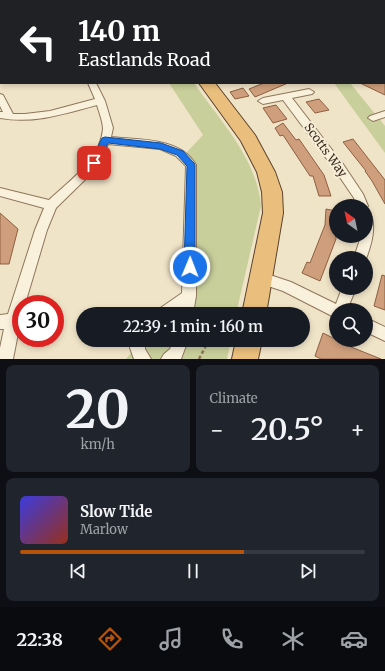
<!DOCTYPE html>
<meta charset="utf-8">
<style>
:root{--surface:#171b24;--page:#20242c;--text:#f1f3f6;--muted:#9ea1a6;--line:#363941;--accent:#b45309}
body{margin:0;font-family:Merriweather,serif;background:var(--page);color:var(--text);height:100vh;display:flex;flex-direction:column;font-size:15px;white-space:nowrap}
*{box-sizing:border-box;margin:0}
p{font-size:13px;color:var(--muted)}
.icon{flex:none;width:22px;height:22px;fill:none;stroke:currentColor;stroke-width:2;stroke-linecap:round;stroke-linejoin:round}
.map{position:relative;height:359px;overflow:hidden}
.side{display:flex;flex-direction:column;gap:6px;padding:6px;background:#0d0f14;flex:1}
.side>*{flex:none}
.top-card{position:absolute;left:0px;top:0px;width:385px;height:84px;box-shadow:0 2px 6px #0003;background:#202124;color:#fff;overflow:hidden}
.needle{width:26px;rotate:327deg}
.fabs{position:absolute;left:329px;top:199px;display:grid;gap:8px}
.fabs a{display:grid;place-items:center;width:44px;height:44px;border-radius:50%;background:var(--surface);box-shadow:0 2px 6px #0003;font-size:20px}
.speed{position:absolute;left:12px;top:295px;display:flex;gap:8px;font-size:20px;font-weight:700;text-align:center}
.speed>*{display:grid;place-content:center;width:52px;height:52px;border-radius:50%;background:var(--surface);box-shadow:0 2px 6px #0003;line-height:1}
.speed .limit{border:6px solid #d22;background:#fff;color:#111}
.pin{position:absolute;display:grid;place-items:center;width:34px;height:34px;color:#fff;margin:-17px;border-radius:8px;box-shadow:0 2px 6px #0006}
.me{position:absolute;width:44px;margin:-22px;rotate:1deg;stroke-linejoin:round;filter:drop-shadow(0 0 3px #0008)}
.turn{display:flex;align-items:center;gap:14px;height:84px;padding:0 12px;font-size:18px}
.turn .icon{width:52px;height:52px;stroke-width:2.5}
.turn b{display:block;font-size:28px;line-height:34px}
.big{font-size:30px;font-weight:600;line-height:1.1}
.side .card{flex:1;display:flex;flex-direction:column;justify-content:center;gap:6px;min-width:0;padding:0 14px;border-radius:8px;background:var(--page)}
.side .dial{align-items:center;gap:0}
.dial b{font-size:52px;line-height:1}
.song{display:flex;align-items:center;gap:12px}
.cover{width:48px;height:48px;border-radius:6px;background:linear-gradient(135deg,hsl(240 70% 55%),hsl(10 70% 35%))}
.played{height:4px;border-radius:2px;background:linear-gradient(90deg,var(--accent) 65%,var(--line) 65%)}
.keys{display:flex;justify-content:space-around;direction:ltr}
.heat{display:flex;justify-content:space-between;align-items:center;font-size:22px;direction:ltr}
.side .tiles{flex:1;display:grid;gap:6px;grid-template-columns:1fr 1fr}
.card:last-child{grid-column:span 2}
.trip{position:absolute;left:76px;top:307px;width:234px;height:40px;border-radius:20px;background:var(--surface);box-shadow:0 2px 6px #0003;font-weight:600;line-height:40px;text-align:center}
.tab-bar{display:flex;height:64px;justify-content:space-around;align-items:center;background:#090b0e;color:var(--muted)}
.tab-bar .icon{width:28px;height:28px}
.tab-bar .selected{color:var(--accent)}
.tab-bar b{font-size:18px;color:var(--text)}
.map>svg:first-child{display:block}
</style>
<div class="map">
<svg width="385" height="359" viewBox="0 0 385 359">
<rect width="100%" height="100%" fill="#f0e4c8"/>
<!-- green -->
<path fill="#c9cf9b" d="M 169,83 L 194,83 C 220,121 257,158 261,206 L 236,314 L 167,314 L 188,298 L 190,160 L 186,153 L 203,135 Z
M 334,83 L 350,83 L 385,126 L 385,153 Z
M 141,340 L 231,340 L 227,359 L 126,359 Z"/>
<!-- building -->
<path fill="#cf9f7d" stroke="#8d5f41" d="M 264,83 L 288,83 L 255,97 L 249,89 Z
M 360,83 L 385,83 L 385,95 Z
M 243,88 L 249,96 L 235,99 L 230,92 Z
M 319,99 L 329,110 L 315,113 L 306,102 Z
M 276,105 L 287,119 L 273,123 L 263,108 Z
M 283,123 L 296,140 L 299,139 L 324,175 L 331,196 L 319,196 L 313,176 L 310,176 L 283,135 L 280,136 L 275,128 Z
M 353,139 L 385,180 L 385,204 L 372,181 L 365,171 L 366,171 L 343,142 Z
M 326,209 L 336,211 L 336,239 L 320,281 L 302,273 L 307,262 L 310,263 L 325,225 Z
M 0,213 L 18,229 L 9,264 L 0,264 Z
M 382,275 L 385,276 L 385,310 L 374,306 Z
M 323,333 L 351,347 L 381,359 L 321,359 L 315,356 Z"/>
<g fill="none" stroke-linecap="round" stroke-linejoin="round">
<defs>
<path id="service" d="M 384,32 L 385,32 L 385,35 L 384,35 Z"/>
<path id="minor" d="M 304,0 L 311,0 L 312,1 L 304,1 Z
M 354,0 L 362,0 L 363,1 L 354,1 Z
M 0,6 L 1,6 L 1,10 L 0,10 Z
M 384,9 L 385,9 L 385,13 L 384,13 Z
M 384,50 L 385,50 L 385,54 L 384,54 Z
M 384,75 L 385,75 L 385,81 L 384,81 Z
M 88,83 L 96,83 L 105,101 L 113,128 L 111,137 C 138,140 181,137 196,165 L 196,296 L 193,314 L 179,314 L 180,311 L 175,314 L 157,314 L 159,309 L 182,293 L 186,166 L 176,156 L 160,149 L 108,144 L 99,166 L 56,208 L 47,230 L 25,304 L 21,304 L 21,318 L 13,359 L 0,359 L 0,348 L 4,329 L 0,329 L 0,315 L 8,314 L 35,230 L 44,208 L 0,196 L 0,188 L 49,200 C 70,180 100,160 103,129 C 103,122 99,112 97,105 C 64,114 34,124 0,118 L 0,112 L 3,112 L 0,106 L 0,94 L 3,95 L 13,114 L 25,114 L 50,111 L 95,99 Z
M 309,89 L 314,92 L 312,94 L 292,98 L 343,164 L 363,194 L 368,206 L 366,209 L 366,206 L 356,206 L 354,198 L 335,170 L 283,100 L 263,104 L 258,101 L 263,98 Z
M 385,111 L 385,117 L 373,121 L 368,118 L 370,116 Z
M 366,211 L 370,213 C 377,227 371,245 366,259 L 354,258 L 361,236 L 366,236 Z
M 261,272 L 291,282 L 336,304 L 342,288 L 356,288 L 347,310 L 336,310 L 336,318 L 283,291 L 256,282 L 254,278 L 256,274 Z
M 366,318 L 385,327 L 385,341 L 366,332 Z
M 131,340 L 145,340 L 145,349 L 151,359 L 134,359 L 130,348 Z
M 174,340 L 188,340 L 181,359 L 161,359 L 164,354 L 170,349 Z"/>
<path id="trunk" d="M 138,0 L 150,0 L 151,1 L 139,1 Z
M 199,83 L 215,83 L 255,135 L 275,172 L 282,192 L 283,213 L 266,314 L 242,314 L 263,213 L 262,192 L 257,172 L 241,141 Z
M 236,340 L 262,340 L 258,359 L 232,359 Z"/>
</defs>
<!-- service casing -->
<use href="#service" stroke="#8d765c" stroke-width="2.5"/>
<!-- minor casing -->
<use href="#minor" stroke="#8d765c" stroke-width="2"/>
<!-- trunk casing -->
<use href="#trunk" stroke="#5b4430" stroke-width="2"/>
<!-- path -->
<path stroke="#8d765c" stroke-width="2.5" stroke-dasharray="3.5 2.5" stroke-linecap="butt" d="M 199,359 L 209,340"/>
<!-- service -->
<use href="#service" fill="#faf1dc" fill-rule="evenodd"/>
<!-- minor -->
<use href="#minor" fill="#faf1dc" fill-rule="evenodd"/>
<!-- trunk -->
<use href="#trunk" fill="#eabe7c" fill-rule="evenodd"/>
</g>
<!-- route -->
<path fill="#1a73e8" stroke="#114b97" d="M 105,137 L 161,143 L 183,151 L 194,163 L 195,165 L 195,267 L 194,270 L 190,272 L 186,270 L 184,267 L 187,166 L 177,155 L 160,149 L 108,143 L 98,165 L 91,165 L 90,163 L 102,138 Z"/>
<g text-anchor="middle" dominant-baseline="central" stroke-width="4" stroke-linejoin="round" paint-order="stroke">
<!-- street labels -->
<g font-size="12" fill="#3d2e20" stroke="#f7eed8">
<text transform="translate(326 150) rotate(54)">Scotts Way</text>
</g>
</g>
</svg>
<div class="fabs">
<a><svg class="needle" viewBox="-14 -14 28 28"><path d="M0-13l5 13h-10z" fill="#e53935"/><path d="M0 13l5-13h-10z" fill="#9ea1a6"/></svg></a>
<a><svg class="icon" aria-label="sound" viewBox="0 0 24 24"><path d="M4 9h4l5-4v14l-5-4H4zM17 9q2 3 0 6"/></svg></a>
<a><svg class="icon" aria-label="search" viewBox="0 0 24 24"><circle cx="10" cy="10" r="6"/><path d="M15 15l6 6"/></svg></a>
</div>
<div class="speed"><div class="limit">30</div></div>
<div class="pin" style="left:94px;top:163px;background:#d93025"><svg class="icon" aria-label="arrive" viewBox="0 0 24 24"><path d="M6 21V4h12l-3 4 3 4H6"/></svg></div>
<svg class="me" style="left:190px;top:267px" viewBox="-20 -20 40 40"><circle r="17" fill="#1a73e8" stroke="#fff" stroke-width="3"/><path d="M0-11L8 9 0 5-8 9z" fill="#fff"/></svg>
<div class="trip">22:39 · 1 min · 160 m</div>
<div class="top-card">
<div class="turn"><svg class="icon" aria-label="left" viewBox="0 0 24 24"><path d="M17 20v-9H6M10 6l-5 5 5 5"/></svg><div><b>140 m</b>Eastlands Road</div></div>
</div>
</div>
<section class="side">
<div class="tiles">
<div class="card dial"><b>20</b><p>km/h</p></div>
<div class="card"><p>Climate</p>
<div class="heat"><a>−</a><b class="big">20.5°</b><a>+</a></div>
</div>
<div class="card">
<div class="song"><i class="cover"></i><div><b>Slow Tide</b><p>Marlow</p></div></div>
<div class="played"></div>
<div class="keys"><svg class="icon" aria-label="previous" viewBox="0 0 24 24"><path d="M18 5L8 12l10 7zM5 5v14"/></svg><svg class="icon" aria-label="pause" viewBox="0 0 24 24"><path d="M8 5v14M16 5v14"/></svg><svg class="icon" aria-label="next" viewBox="0 0 24 24"><path d="M6 5l10 7-10 7zM19 5v14"/></svg></div>
</div>
</div>
</section>
<nav class="tab-bar">
<b>22:38</b>
<svg class="icon selected" aria-label="directions" viewBox="0 0 24 24"><path d="M12 3l9 9-9 9-9-9zM9 14v-3h6M13 9l2 2-2 2"/></svg>
<svg class="icon" aria-label="music" viewBox="0 0 24 24"><path d="M9 18V5l10-2v13"/><circle cx="6" cy="18" r="3"/><circle cx="16" cy="16" r="3"/></svg>
<svg class="icon" aria-label="phone" viewBox="0 0 24 24"><path d="M5 4h4l2 5-3 2q2 4 5 5l2-3 5 2v4C11 20 4 13 5 4z"/></svg>
<svg class="icon" aria-label="climate" viewBox="0 0 24 24"><path d="M12 3v18M4 7l16 10M4 17L20 7"/></svg>
<svg class="icon" aria-label="car" viewBox="0 0 24 24"><path d="M5 17H2v-5l4-1 3-4h7l3 4 3 1v5h-3M9 17h6M6 11h13"/><circle cx="7" cy="17" r="2"/><circle cx="17" cy="17" r="2"/></svg>
</nav>
